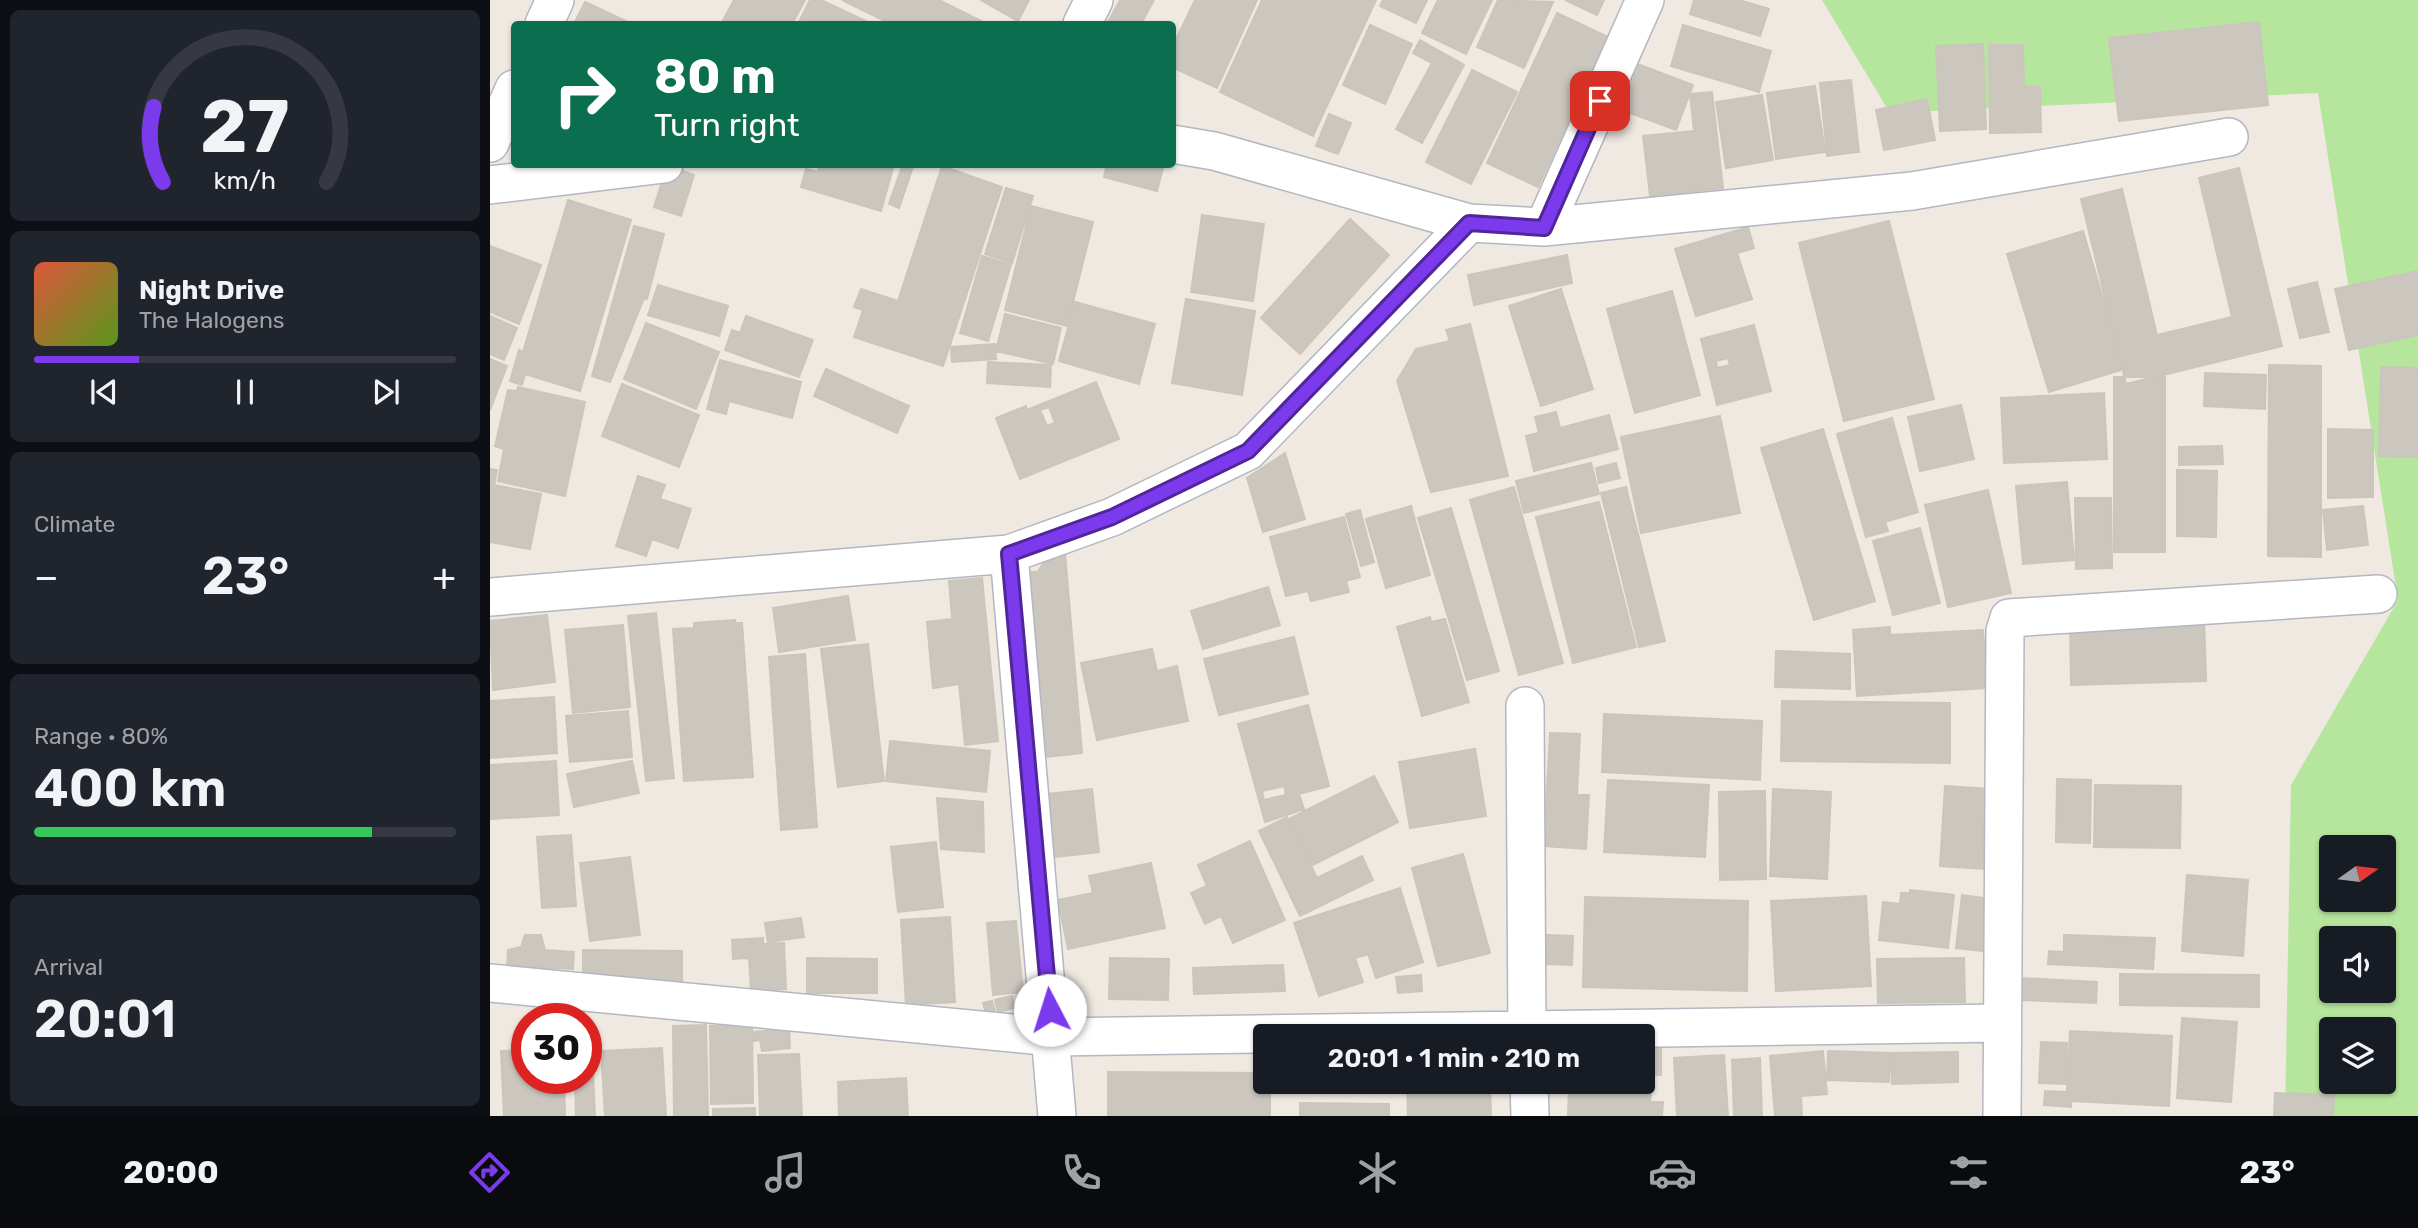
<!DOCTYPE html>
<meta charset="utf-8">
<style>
:root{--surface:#171b24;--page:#20242c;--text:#f1f3f6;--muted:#9ea1a6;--line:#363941;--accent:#7c3aed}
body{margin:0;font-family:Rubik,sans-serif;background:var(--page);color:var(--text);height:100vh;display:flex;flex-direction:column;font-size:26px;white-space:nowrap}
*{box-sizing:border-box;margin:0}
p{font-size:23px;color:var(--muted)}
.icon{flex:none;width:38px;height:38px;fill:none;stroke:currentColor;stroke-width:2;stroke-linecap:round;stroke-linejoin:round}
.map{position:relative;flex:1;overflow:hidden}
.details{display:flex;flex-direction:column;gap:10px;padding:10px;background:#0d0f14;width:490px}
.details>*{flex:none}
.banner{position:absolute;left:21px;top:21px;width:665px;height:147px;border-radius:7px;box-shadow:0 2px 5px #0004;background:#0b6e4f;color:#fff;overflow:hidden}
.needle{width:46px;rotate:76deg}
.tools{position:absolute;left:1829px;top:835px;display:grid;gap:14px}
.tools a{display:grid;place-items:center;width:77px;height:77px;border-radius:7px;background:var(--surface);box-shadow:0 2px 5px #0004;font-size:35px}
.speed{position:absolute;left:21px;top:1003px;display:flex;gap:14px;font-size:35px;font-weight:700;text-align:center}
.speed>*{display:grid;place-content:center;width:91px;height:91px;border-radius:50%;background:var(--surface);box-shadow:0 2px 5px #0004;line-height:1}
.speed .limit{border:10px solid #d22;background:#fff;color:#111}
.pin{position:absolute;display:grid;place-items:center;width:60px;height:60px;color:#fff;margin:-30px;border-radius:14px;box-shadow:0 4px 10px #0006}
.me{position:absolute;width:77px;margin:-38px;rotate:355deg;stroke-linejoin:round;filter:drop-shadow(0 0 5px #0008)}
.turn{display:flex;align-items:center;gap:24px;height:147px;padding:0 28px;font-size:32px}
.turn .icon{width:91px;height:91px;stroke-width:2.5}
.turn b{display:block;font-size:49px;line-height:60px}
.big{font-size:52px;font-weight:600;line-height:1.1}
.details .widget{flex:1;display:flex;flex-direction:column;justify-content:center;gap:10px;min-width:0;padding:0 24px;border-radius:10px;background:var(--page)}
.details .dial{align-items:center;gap:0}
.dial svg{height:182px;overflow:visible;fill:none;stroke:var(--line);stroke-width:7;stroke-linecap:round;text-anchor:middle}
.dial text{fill:var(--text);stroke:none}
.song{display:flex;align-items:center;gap:21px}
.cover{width:84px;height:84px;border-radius:10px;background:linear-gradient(135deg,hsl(10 70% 55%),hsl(90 70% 35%))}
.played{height:7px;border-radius:4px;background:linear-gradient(90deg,var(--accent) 25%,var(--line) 25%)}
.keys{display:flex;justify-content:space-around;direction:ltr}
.heat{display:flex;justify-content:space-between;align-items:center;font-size:38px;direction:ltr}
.charge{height:10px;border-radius:5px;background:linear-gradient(90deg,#34c759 80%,var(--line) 0)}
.trip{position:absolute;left:763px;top:1024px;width:402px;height:70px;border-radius:7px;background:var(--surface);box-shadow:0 2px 5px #0004;font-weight:600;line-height:70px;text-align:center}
.menu{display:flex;height:112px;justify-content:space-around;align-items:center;background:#090b0e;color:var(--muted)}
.menu .icon{width:49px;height:49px}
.menu .current{color:var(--accent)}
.menu b{font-size:32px;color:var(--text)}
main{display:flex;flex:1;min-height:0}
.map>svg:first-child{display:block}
</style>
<main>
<section class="details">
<div class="widget dial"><svg viewBox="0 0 100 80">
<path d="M14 69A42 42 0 1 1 86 69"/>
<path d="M14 69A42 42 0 0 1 10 36" stroke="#7c3aed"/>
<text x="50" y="56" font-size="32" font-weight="700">27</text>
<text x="50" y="72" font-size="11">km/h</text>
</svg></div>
<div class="widget">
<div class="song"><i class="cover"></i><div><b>Night Drive</b><p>The Halogens</p></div></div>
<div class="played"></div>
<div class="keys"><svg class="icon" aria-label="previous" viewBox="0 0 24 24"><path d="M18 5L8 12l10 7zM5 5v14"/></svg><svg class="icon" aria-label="pause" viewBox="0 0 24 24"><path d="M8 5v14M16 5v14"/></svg><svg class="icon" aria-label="next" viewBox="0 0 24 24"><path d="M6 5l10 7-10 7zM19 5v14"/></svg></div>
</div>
<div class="widget"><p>Climate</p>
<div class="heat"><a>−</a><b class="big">23°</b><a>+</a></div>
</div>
<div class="widget"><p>Range · 80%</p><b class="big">400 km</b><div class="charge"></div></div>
<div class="widget"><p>Arrival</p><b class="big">20:01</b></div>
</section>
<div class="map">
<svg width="1928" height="1116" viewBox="0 0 1928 1116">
<rect width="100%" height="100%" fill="#efe9e1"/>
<!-- green -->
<path fill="#b6e59e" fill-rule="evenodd" d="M 1332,0 L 1928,0 L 1928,1116 L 1795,1116 L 1801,785 L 1908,600 L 1828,93 L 1400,113 ZM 1841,847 L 1894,847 L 1894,900 L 1841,900 ZM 1841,938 L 1894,938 L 1894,990 L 1841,990 ZM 1841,1029 L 1894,1029 L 1894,1082 L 1841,1082 Z"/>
<!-- building -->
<path fill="#cbc7bf" stroke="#cbc5ba" stroke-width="2" fill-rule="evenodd" d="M 244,0 L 315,0 L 302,24 L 231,24 Z
M 320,0 L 331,0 L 382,24 L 308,24 Z
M 352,0 L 449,0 L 497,24 L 401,24 Z
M 491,0 L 539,0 L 528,21 Z
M 630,0 L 664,0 L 651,24 L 617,24 Z
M 705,0 L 767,0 L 727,88 L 682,67 L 682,48 Z
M 772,0 L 886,0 L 823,136 L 730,92 Z
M 893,0 L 937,0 L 926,23 L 890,6 Z
M 948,0 L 1002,0 L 976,54 L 932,33 Z
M 1008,0 L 1063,2 L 1034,68 L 987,47 Z
M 1075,0 L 1114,0 L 1107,15 Z
M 1204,0 L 1249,0 L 1279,9 L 1270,36 L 1200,14 Z
M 95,2 L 142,24 L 84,24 Z
M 1067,13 L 1118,37 L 1048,187 L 997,163 Z
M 1769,22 L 1778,105 L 1629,121 L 1619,38 Z
M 880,25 L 922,44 L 895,104 L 853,85 Z
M 1193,25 L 1281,51 L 1269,92 L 1181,66 Z
M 930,40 L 974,65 L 932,143 L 906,129 L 942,63 L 923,53 Z
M 1493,44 L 1496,129 L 1450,131 L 1446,46 Z
M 1499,45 L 1533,45 L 1534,86 L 1550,87 L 1551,132 L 1500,133 Z
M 1145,63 L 1203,85 L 1186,130 L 1129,109 Z
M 982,70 L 1027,92 L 981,184 L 936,162 Z
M 1361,80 L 1369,152 L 1337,156 L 1330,83 Z
M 1325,86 L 1335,152 L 1286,159 L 1277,93 Z
M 1222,92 L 1233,188 L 1160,196 L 1153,136 L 1204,131 L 1200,94 Z
M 1272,95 L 1283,160 L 1236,168 L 1226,102 Z
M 1437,99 L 1445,140 L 1394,150 L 1386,110 Z
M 839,114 L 861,123 L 848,154 L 826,146 Z
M 330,164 L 390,164 L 403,168 L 391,211 L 311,187 L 316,169 L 328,172 Z
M 413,164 L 424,164 L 409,208 L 399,204 Z
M 617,164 L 674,164 L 667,191 L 614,177 Z
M 177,166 L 204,175 L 191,216 L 164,207 Z
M 452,166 L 512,187 L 453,366 L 364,337 L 373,310 L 364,307 L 371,289 L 408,301 Z
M 1749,168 L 1792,346 L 1636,384 L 1591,199 L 1632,189 L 1667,335 L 1742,317 L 1709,178 Z
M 516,188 L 543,196 L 522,263 L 495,254 Z
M 78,200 L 141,220 L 90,391 L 35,374 L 32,385 L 20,381 L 29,350 L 33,352 Z
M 541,206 L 603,222 L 577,326 L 515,310 Z
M 712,215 L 774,224 L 763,301 L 701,292 Z
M 860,219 L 899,255 L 810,354 L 771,318 Z
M 1399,221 L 1444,399 L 1354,421 L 1309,243 Z
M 144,226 L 174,234 L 157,299 L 154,298 L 120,382 L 102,376 Z
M 1258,227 L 1264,248 L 1247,253 L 1262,299 L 1206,316 L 1185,249 Z
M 1593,231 L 1634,369 L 1559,392 L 1517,254 Z
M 0,246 L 51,265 L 29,324 L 0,312 Z
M 1077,255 L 1082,283 L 984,305 L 978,275 Z
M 492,256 L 521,265 L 498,341 L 470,333 Z
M 1928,271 L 1928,335 L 1859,350 L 1845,289 Z
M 1827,282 L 1839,332 L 1810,338 L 1798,289 Z
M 168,285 L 238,306 L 229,336 L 158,315 Z
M 1071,289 L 1103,389 L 1051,406 L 1019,306 Z
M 1182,291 L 1210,395 L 1145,413 L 1117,309 Z
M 696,299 L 765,311 L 752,395 L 682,383 Z
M 585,302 L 665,324 L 649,384 L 569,361 Z
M 515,314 L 571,328 L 563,364 L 506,351 Z
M 0,316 L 27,328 L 14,360 L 0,354 Z
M 256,316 L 323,340 L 309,377 L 235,350 L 242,330 L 250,333 Z
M 156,323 L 229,352 L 206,409 L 134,379 Z
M 980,324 L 1018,476 L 941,492 L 907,381 L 926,349 L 960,341 L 956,330 Z
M 1264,325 L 1281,391 L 1227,405 L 1211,339 ZM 1238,358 L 1240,365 L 1227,368 L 1226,361 Z
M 505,344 L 506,359 L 462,362 L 461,347 Z
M 0,359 L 17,366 L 0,410 Z
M 230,360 L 311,382 L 302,418 L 239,401 L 236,414 L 217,409 Z
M 498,362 L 561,365 L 560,387 L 497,383 Z
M 1779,365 L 1831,366 L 1831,557 L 1778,556 Z
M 1891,367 L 1928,368 L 1928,457 L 1889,456 Z
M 336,369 L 419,406 L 407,433 L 324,396 Z
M 1715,373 L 1776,375 L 1775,409 L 1714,406 Z
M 1624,377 L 1675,377 L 1675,552 L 1624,552 Z
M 606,382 L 629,439 L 530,479 L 506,418 L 536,406 L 537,410 ZM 559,407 L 565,423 L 557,426 L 550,410 Z
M 132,384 L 209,415 L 189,467 L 112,436 Z
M 28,387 L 95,402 L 75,496 L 8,481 L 14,449 L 5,446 L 18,390 L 27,391 Z
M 1614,393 L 1617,459 L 1514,463 L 1511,398 Z
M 1471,405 L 1484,459 L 1430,471 L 1418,417 Z
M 1066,412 L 1070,428 L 1119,415 L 1128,449 L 1044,471 L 1036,436 L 1049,433 L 1045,417 Z
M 1230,416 L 1250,513 L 1151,533 L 1131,437 Z
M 1402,418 L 1428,512 L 1395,522 L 1398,531 L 1376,537 L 1347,434 Z
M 1333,429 L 1385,601 L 1324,620 L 1271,448 Z
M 1838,429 L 1883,430 L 1883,497 L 1838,498 Z
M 1732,446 L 1733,464 L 1689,465 L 1689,447 Z
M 795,453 L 815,519 L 773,532 L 757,478 Z
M 1101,463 L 1109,494 L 1034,513 L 1026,481 Z
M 1126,463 L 1130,478 L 1109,483 L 1106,468 Z
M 0,469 L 7,470 L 4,485 L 51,494 L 40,549 L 0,542 Z
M 1687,470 L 1727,471 L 1726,537 L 1687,536 Z
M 148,476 L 175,485 L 170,499 L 201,509 L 188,548 L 162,539 L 156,556 L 126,546 Z
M 1577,482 L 1584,560 L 1533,564 L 1526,486 Z
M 1024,487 L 1073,663 L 1029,675 L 980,500 Z
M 1136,487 L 1175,641 L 1149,647 L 1111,493 Z
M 1498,490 L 1521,593 L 1458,607 L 1435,505 Z
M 1585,498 L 1621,498 L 1622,568 L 1586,569 Z
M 1109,502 L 1146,647 L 1083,663 L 1046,517 Z
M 921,506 L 940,575 L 896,588 L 876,519 Z
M 1873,506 L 1878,545 L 1837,550 L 1833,510 Z
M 961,508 L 1009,671 L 977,680 L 928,518 Z
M 870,510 L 884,562 L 871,566 L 856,514 Z
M 854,517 L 870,577 L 856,581 L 859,592 L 821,601 L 818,591 L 796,596 L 780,537 Z
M 1430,528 L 1450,603 L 1403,615 L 1383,541 Z
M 574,541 L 592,753 L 556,757 L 539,572 L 548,572 L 565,543 Z
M 492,578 L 508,741 L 475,745 L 469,684 L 443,688 L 437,622 L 462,619 L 459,581 Z
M 778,587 L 790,625 L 713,649 L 701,611 Z
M 358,596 L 365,640 L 289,652 L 283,608 Z
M 166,613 L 184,778 L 156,781 L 138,616 Z
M 57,615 L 65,682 L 3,690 L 0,621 Z
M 1714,616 L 1716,681 L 1581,685 L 1580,620 Z
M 940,617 L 941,622 L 955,619 L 979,702 L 932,716 L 907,627 Z
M 245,620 L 245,623 L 252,623 L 263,777 L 194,781 L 183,629 L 204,628 L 204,623 Z
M 133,625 L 140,707 L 83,713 L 75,630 Z
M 1400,627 L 1400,635 L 1493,630 L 1497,688 L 1367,696 L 1363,630 Z
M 804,637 L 818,694 L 729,715 L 714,659 Z
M 378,644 L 394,781 L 348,787 L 331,649 Z
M 662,649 L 667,671 L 687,666 L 698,721 L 607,740 L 591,663 Z
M 1286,651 L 1360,654 L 1360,689 L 1285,687 Z
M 315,654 L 327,827 L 291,830 L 279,657 Z
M 64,697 L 67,753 L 0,758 L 0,701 Z
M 1292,701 L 1460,703 L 1460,763 L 1291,761 Z
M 818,705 L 839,786 L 809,794 L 814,809 L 775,822 L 748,724 ZM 794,786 L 796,795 L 774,800 L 772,791 Z
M 138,711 L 142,757 L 80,762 L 76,716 Z
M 1114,714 L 1272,721 L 1270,780 L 1112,772 Z
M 1060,733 L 1090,734 L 1087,795 L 1099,795 L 1096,849 L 1054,846 Z
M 400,741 L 500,751 L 496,792 L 396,781 Z
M 985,749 L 996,816 L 920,828 L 909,762 Z
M 66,761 L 69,815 L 0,819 L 0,765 Z
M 142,761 L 149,793 L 84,807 L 77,774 Z
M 884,776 L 908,822 L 823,865 L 799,819 Z
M 1567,779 L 1601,780 L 1600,843 L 1566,842 Z
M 1118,780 L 1219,785 L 1215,857 L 1114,852 Z
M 1605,785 L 1691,786 L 1690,848 L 1604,847 Z
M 1455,786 L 1499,789 L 1495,869 L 1450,866 Z
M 602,789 L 609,852 L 565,857 L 558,794 Z
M 1283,789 L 1341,792 L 1337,879 L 1280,876 Z
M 1275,791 L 1276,879 L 1230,880 L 1229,792 Z
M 447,798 L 493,802 L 494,852 L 451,849 Z
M 797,817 L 827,878 L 872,856 L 883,880 L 810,916 L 769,831 Z
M 81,835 L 86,906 L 52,908 L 47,837 Z
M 760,841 L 795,920 L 743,943 L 731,916 L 715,924 L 701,893 L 717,886 L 708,865 Z
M 446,842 L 453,907 L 408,912 L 401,847 Z
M 973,854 L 1000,953 L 948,966 L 922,868 Z
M 140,857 L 150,935 L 100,941 L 90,863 Z
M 661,863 L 675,928 L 578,949 L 568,900 L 603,893 L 599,876 Z
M 1697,875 L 1758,880 L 1753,956 L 1692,951 Z
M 910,888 L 933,962 L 886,978 L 878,954 L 865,958 L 873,982 L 829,996 L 804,923 Z
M 1420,890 L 1464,895 L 1458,948 L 1389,940 L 1393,902 L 1410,904 L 1411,893 L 1420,893 Z
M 1472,895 L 1508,900 L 1501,952 L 1466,948 Z
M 1376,896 L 1381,986 L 1286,991 L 1281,901 Z
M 1095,897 L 1258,901 L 1257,991 L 1093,987 Z
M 460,917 L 465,1002 L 416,1005 L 411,920 Z
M 311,918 L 314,937 L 278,942 L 275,923 Z
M 526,921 L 533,992 L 503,995 L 497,923 Z
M 35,935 L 51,935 L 55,950 L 84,952 L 83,969 L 17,966 L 18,950 L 31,947 Z
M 1056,935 L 1083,936 L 1082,965 L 1055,964 Z
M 1574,935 L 1665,938 L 1663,969 L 1558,964 L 1559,951 L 1574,952 Z
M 273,938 L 273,944 L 294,943 L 296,989 L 261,991 L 259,958 L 243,959 L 242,940 Z
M 93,950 L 192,951 L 192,982 L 93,986 Z
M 317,958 L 387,959 L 387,993 L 317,993 Z
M 620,958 L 679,959 L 678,1000 L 619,999 Z
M 1474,958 L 1475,1002 L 1388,1003 L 1387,959 Z
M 793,965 L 795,991 L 704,994 L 703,968 Z
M 1630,974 L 1769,975 L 1769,1007 L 1630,1005 Z
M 931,975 L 932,991 L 908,993 L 906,977 Z
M 1532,978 L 1607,982 L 1606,1003 L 1531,1000 Z
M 522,996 L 524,1008 L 508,1012 L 505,1000 Z
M 502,1001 L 505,1011 L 496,1013 L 493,1003 Z
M 1692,1018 L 1747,1022 L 1741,1102 L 1687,1098 Z
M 216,1025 L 218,1116 L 184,1116 L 183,1026 Z
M 262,1025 L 263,1103 L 221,1104 L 220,1026 Z
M 299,1029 L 300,1048 L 272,1051 L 270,1040 L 264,1041 L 263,1032 Z
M 1580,1031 L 1682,1036 L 1679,1106 L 1581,1101 L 1581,1107 L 1554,1105 L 1555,1091 L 1577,1092 Z
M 1551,1042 L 1577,1043 L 1576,1084 L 1549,1083 Z
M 172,1048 L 176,1116 L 115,1116 L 111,1051 Z
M 1153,1048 L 1171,1048 L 1171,1075 L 1153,1074 Z
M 37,1050 L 37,1078 L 74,1078 L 75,1116 L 14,1116 L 11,1051 Z
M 1333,1051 L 1337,1094 L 1311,1096 L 1312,1116 L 1285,1116 L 1280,1056 Z
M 1338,1051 L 1400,1053 L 1399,1082 L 1337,1080 Z
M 96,1052 L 102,1052 L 105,1116 L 86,1116 L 85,1078 L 96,1078 Z
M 1468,1052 L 1468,1082 L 1402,1084 L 1401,1053 Z
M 309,1054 L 312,1116 L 270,1116 L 268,1055 Z
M 1234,1055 L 1238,1116 L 1187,1116 L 1184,1058 Z
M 1270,1058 L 1272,1116 L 1244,1116 L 1242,1060 Z
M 618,1072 L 775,1073 L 775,1082 L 780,1082 L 780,1116 L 618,1116 Z
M 416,1078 L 418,1116 L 349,1116 L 348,1082 Z
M 815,1082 L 898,1082 L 898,1083 L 816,1086 Z
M 917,1082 L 1000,1082 L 1001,1116 L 918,1116 Z
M 1079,1085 L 1161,1088 L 1160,1102 L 1173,1102 L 1172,1116 L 1078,1116 Z
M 1785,1093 L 1844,1095 L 1843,1116 L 1784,1116 Z
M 810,1103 L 899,1104 L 899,1116 L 810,1116 Z
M 265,1108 L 265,1116 L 223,1116 L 223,1109 Z"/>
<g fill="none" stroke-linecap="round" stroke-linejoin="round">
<defs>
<path id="street" d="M 54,24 L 65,0
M 592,24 L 604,0
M 0,143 L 24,89
M 682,144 L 724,151 L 979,223 L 1054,227 L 1422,191 L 1739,137
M 0,185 L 174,164
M 1054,227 L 1155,0
M 519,554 L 567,1116
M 0,597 L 519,554 L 622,517 L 758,451 L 979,223
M 1035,706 L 1037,1036
M 0,983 L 563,1037 L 1510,1023
M 1039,1082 L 1040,1116
M 1512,1116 L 1515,631 L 1519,618 L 1888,594"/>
</defs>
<!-- street casing -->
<use href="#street" stroke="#b4b7c1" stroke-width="40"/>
<!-- street -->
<use href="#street" stroke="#fff" stroke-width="37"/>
</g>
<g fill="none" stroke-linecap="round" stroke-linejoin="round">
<defs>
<path id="route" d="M 560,1010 L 519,554 L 622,517 L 758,451 L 979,223 L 1054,228 L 1110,101"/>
</defs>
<!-- route casing -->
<use href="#route" stroke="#51269a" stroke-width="18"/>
<!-- route -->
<use href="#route" stroke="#7c3aed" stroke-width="12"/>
</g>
</svg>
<div class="tools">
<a><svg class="needle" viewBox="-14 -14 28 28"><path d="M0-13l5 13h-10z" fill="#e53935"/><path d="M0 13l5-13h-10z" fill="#9ea1a6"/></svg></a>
<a><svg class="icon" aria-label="sound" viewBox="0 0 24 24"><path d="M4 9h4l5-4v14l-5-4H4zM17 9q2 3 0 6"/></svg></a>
<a><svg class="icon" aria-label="layers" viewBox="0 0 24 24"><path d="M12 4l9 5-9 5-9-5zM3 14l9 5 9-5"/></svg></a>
</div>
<div class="speed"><div class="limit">30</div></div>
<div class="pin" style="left:1110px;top:101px;background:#d93025"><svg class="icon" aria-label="arrive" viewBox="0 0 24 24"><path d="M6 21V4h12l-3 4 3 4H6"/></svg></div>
<svg class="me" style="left:560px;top:1010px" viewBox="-20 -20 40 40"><circle r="19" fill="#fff"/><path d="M0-13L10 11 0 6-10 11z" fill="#7c3aed"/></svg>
<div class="trip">20:01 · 1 min · 210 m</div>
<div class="banner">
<div class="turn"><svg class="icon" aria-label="right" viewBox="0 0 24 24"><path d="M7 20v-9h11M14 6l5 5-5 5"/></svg><div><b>80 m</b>Turn right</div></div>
</div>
</div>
</main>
<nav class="menu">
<b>20:00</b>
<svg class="icon current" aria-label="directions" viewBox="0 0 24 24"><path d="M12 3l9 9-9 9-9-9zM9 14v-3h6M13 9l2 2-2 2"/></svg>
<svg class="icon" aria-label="music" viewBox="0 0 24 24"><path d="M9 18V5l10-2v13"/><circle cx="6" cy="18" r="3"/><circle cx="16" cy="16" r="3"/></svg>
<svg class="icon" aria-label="phone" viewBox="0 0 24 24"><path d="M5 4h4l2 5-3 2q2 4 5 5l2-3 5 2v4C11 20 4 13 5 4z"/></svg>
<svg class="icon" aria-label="climate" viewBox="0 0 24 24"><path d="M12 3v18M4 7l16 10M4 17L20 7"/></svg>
<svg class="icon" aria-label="car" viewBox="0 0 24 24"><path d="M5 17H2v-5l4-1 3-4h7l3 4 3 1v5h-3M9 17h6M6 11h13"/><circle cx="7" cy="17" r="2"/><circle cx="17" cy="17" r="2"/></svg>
<svg class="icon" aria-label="filters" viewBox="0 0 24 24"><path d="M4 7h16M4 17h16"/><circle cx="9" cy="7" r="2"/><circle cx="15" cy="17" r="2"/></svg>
<b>23°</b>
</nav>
